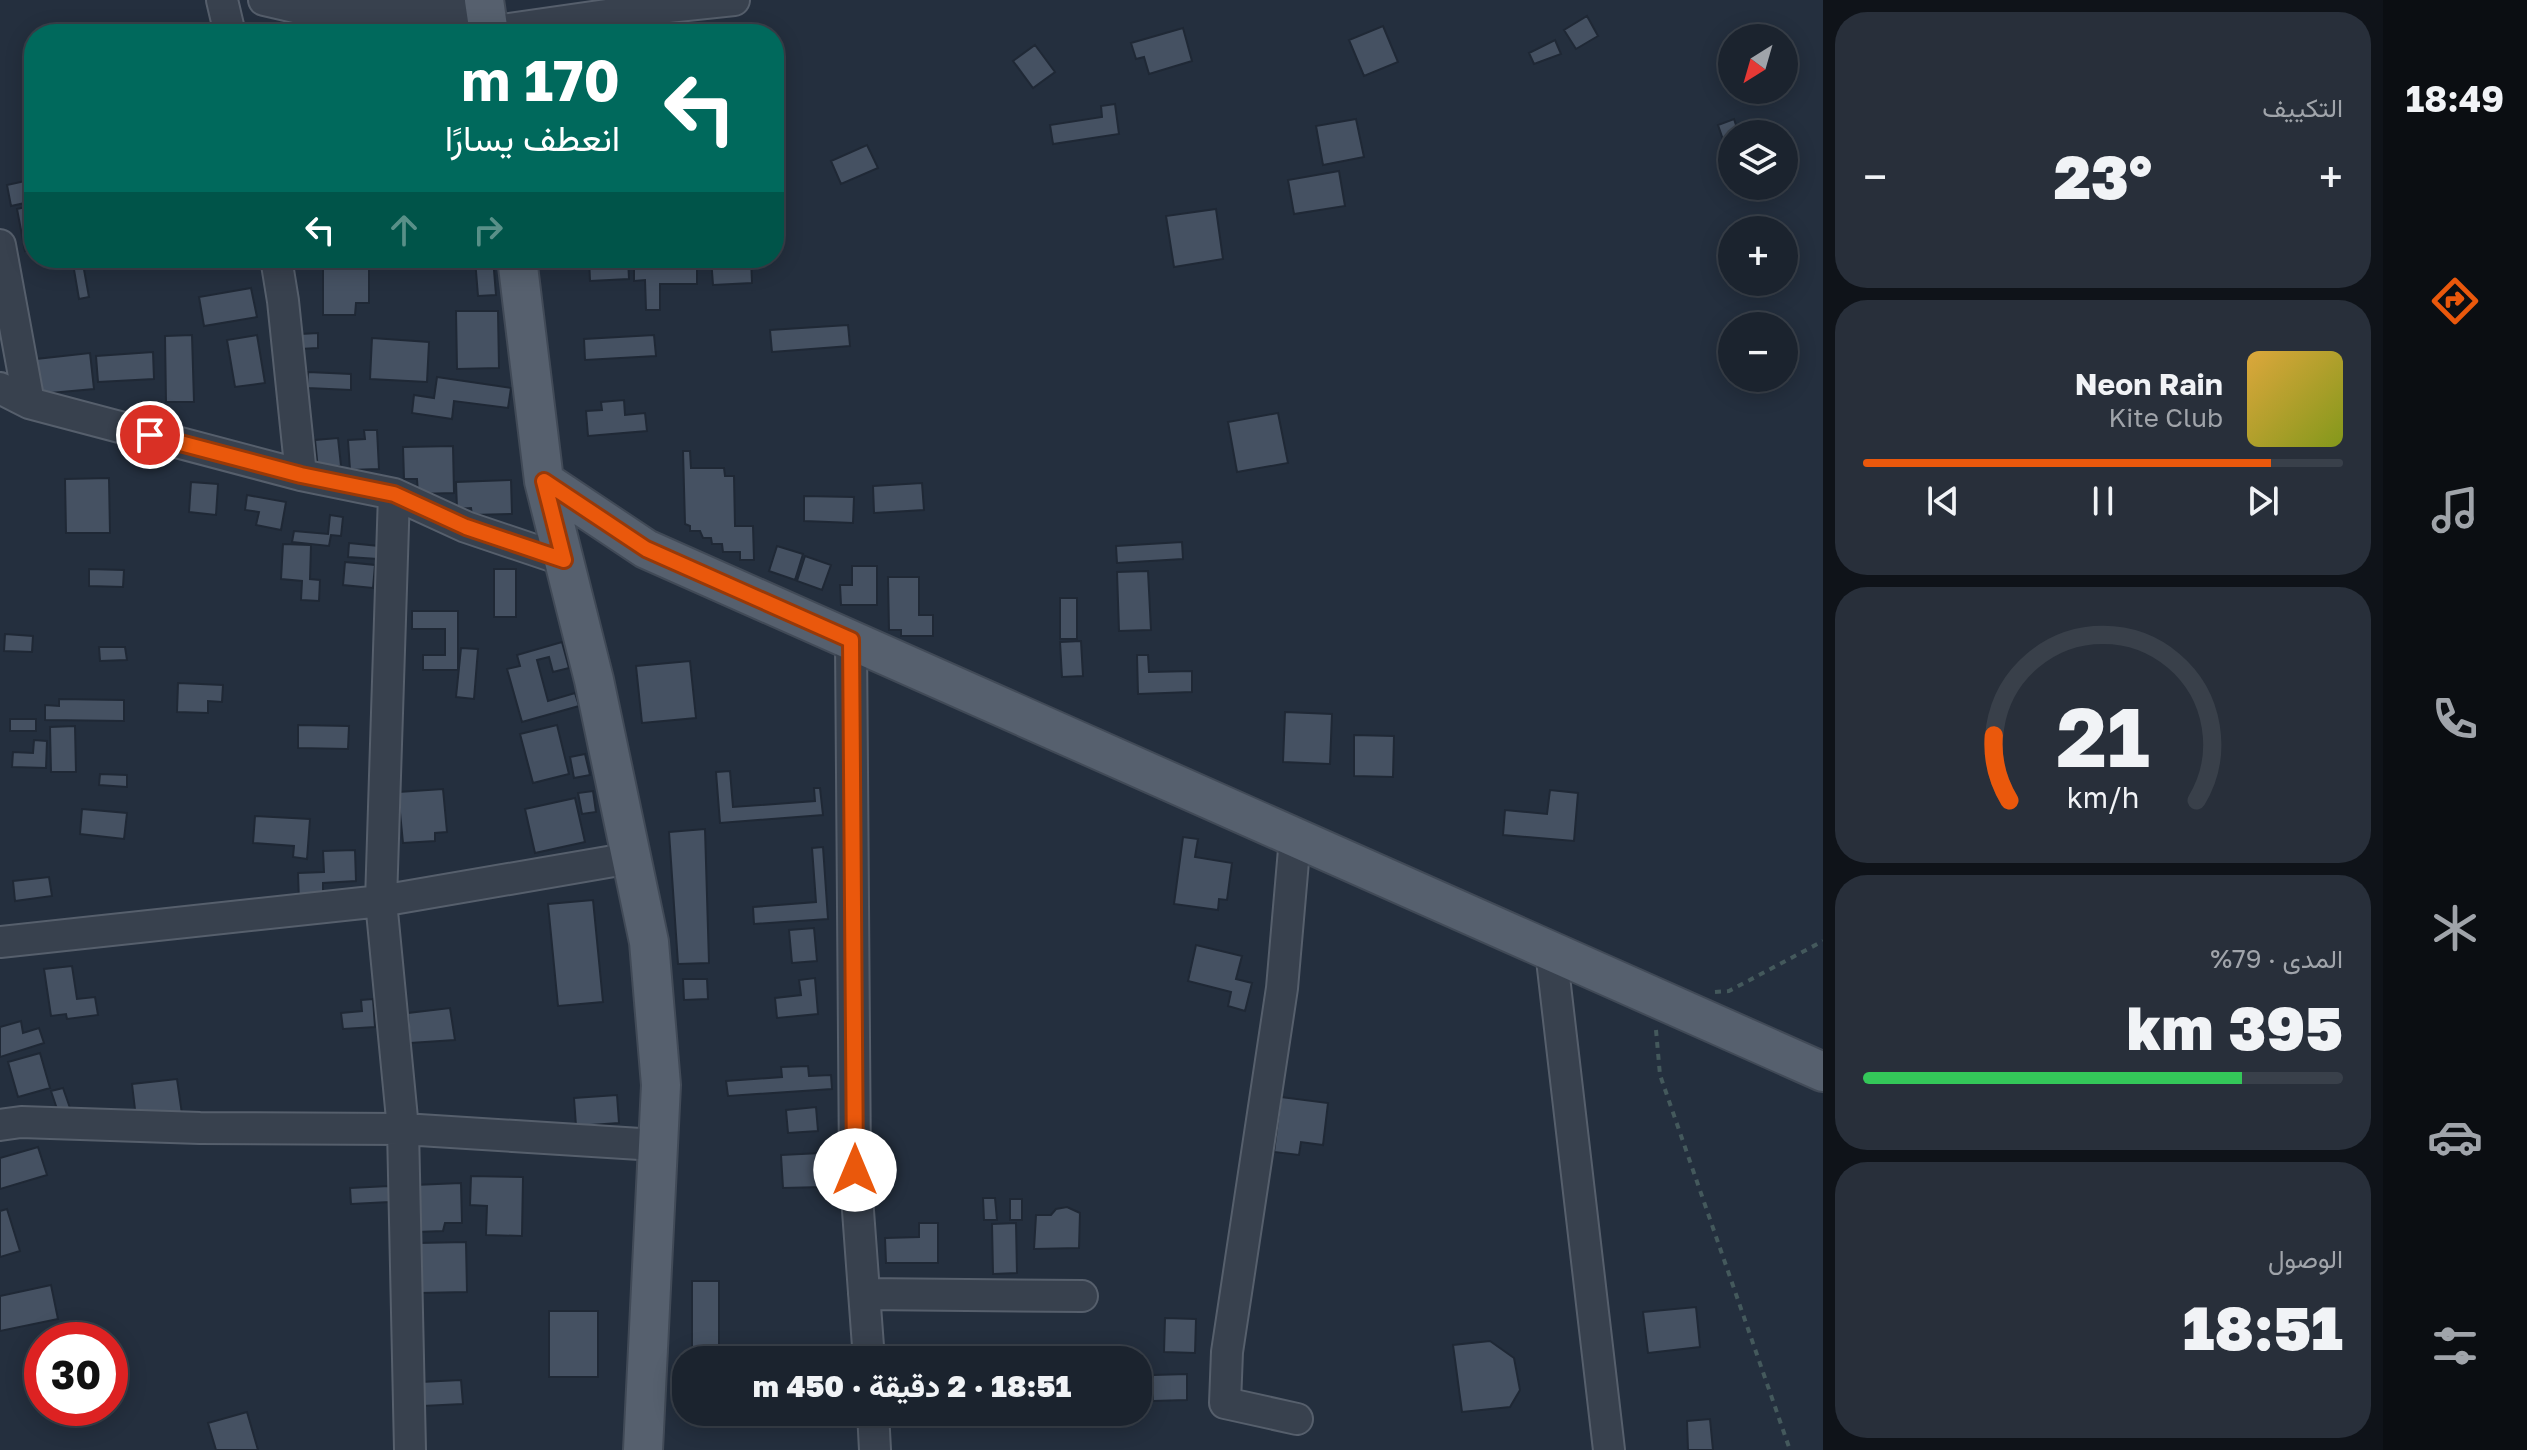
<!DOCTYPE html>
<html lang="ar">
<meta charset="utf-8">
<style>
:root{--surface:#1b232e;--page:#282f3a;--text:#f1f3f6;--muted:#a0a4aa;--line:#39404a;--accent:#ea580c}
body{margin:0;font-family:"Golos Text",Vazirmatn,sans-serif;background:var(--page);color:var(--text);direction:rtl;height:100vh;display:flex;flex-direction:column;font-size:30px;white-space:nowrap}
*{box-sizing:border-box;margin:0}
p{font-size:26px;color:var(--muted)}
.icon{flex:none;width:44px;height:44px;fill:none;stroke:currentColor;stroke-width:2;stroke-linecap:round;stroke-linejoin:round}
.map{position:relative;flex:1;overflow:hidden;direction:ltr}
.side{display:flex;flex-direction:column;gap:12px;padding:12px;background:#0f1319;width:560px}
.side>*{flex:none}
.banner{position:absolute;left:24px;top:24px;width:760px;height:244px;border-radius:32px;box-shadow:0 4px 20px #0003,0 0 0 2px var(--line);direction:rtl;background:#00695c;color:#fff;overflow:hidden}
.needle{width:52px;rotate:217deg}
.tools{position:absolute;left:1718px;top:24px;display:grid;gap:16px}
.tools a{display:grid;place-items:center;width:80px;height:80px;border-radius:50%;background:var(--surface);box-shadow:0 4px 20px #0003,0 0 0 2px var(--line);font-size:40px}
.speed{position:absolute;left:24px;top:1322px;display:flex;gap:16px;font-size:40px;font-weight:700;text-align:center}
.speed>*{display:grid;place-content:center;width:104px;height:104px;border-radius:50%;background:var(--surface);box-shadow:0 4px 20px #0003,0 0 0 2px var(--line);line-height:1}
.speed .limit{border:12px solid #d22;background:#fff;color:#111}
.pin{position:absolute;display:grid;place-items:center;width:68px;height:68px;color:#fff;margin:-34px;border:4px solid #fff;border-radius:50%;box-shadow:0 2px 8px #0007}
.me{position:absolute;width:88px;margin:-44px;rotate:0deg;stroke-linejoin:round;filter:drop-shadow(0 0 6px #0008)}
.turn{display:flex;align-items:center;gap:28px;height:168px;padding:0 32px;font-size:36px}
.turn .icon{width:104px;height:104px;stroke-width:2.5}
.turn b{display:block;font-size:56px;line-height:68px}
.lanes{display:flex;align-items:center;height:76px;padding:0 32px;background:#0003;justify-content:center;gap:40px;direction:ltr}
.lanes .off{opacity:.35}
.big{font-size:60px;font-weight:800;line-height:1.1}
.side .card{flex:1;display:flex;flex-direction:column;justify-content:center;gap:12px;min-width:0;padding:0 28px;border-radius:32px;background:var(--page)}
.side .dial{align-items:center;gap:0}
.dial svg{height:208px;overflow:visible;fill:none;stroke:var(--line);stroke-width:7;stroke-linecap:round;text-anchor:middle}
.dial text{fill:var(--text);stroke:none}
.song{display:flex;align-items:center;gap:24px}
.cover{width:96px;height:96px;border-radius:12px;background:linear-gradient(135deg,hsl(40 70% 55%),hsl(70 70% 35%))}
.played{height:8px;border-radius:4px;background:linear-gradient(90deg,var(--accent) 85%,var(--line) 85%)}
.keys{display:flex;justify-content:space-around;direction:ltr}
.heat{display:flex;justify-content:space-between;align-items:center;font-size:44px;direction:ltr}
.charge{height:12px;border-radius:6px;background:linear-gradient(90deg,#34c759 79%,var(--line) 0)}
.trip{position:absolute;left:672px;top:1346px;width:480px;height:80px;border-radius:32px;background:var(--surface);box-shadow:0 4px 20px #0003,0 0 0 2px var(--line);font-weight:800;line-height:80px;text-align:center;direction:rtl}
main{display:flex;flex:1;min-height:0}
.tab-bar{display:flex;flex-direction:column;width:144px;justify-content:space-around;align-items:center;background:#0b0e12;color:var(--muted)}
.tab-bar .icon{width:56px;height:56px}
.tab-bar .selected{color:var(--accent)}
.tab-bar b{font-size:36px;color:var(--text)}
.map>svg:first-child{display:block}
</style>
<main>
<nav class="tab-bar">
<b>18:49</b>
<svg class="icon selected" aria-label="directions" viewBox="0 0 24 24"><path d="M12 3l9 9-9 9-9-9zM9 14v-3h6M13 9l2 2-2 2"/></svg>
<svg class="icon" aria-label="music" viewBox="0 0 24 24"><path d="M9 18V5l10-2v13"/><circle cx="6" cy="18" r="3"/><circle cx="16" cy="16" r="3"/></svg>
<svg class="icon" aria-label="phone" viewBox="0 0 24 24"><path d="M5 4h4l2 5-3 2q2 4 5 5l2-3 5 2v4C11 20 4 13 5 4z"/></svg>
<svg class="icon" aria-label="climate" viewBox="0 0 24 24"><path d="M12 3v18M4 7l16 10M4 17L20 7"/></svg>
<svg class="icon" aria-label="car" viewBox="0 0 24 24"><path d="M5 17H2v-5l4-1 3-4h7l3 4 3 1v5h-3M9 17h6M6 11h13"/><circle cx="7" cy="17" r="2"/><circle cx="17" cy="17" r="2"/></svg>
<svg class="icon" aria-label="filters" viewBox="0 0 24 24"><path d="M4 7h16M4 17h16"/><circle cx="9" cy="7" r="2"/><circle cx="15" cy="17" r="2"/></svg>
</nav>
<section class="side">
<div class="card"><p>التكييف</p>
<div class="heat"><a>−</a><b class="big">23°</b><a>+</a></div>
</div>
<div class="card">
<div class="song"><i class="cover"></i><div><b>Neon Rain</b><p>Kite Club</p></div></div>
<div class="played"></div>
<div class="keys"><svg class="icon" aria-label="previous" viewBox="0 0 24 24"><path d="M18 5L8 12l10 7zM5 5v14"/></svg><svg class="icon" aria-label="pause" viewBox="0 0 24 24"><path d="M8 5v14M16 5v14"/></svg><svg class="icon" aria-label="next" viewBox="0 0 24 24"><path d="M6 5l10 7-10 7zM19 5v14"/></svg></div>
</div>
<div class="card dial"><svg viewBox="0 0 100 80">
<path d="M14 69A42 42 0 1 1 86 69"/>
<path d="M14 69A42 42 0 0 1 8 44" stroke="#ea580c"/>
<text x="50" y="56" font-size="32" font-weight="700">21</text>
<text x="50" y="72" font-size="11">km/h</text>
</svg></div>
<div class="card"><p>المدى · 79%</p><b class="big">395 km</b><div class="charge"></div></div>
<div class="card"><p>الوصول</p><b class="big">18:51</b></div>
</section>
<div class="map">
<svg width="1823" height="1450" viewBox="0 0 1823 1450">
<rect width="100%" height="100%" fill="#242f3e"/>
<!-- building -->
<path fill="#455162" stroke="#1f2835" stroke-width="2" d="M 1587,16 L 1598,36 L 1576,49 L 1564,30 Z
M 1383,26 L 1398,62 L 1364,76 L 1349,40 Z
M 1183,28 L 1192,61 L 1149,74 L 1144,57 L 1136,59 L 1131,43 Z
M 1555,40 L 1561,54 L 1534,64 L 1529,53 Z
M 1035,45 L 1055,72 L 1033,88 L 1013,61 Z
M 1115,104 L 1119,134 L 1053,144 L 1050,125 L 1102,117 L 1101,106 Z
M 1356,119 L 1364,157 L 1323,165 L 1316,126 Z
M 1734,119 L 1739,134 L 1732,134 L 1731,163 L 1718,125 Z
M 867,145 L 878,168 L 841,184 L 831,161 Z
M 1339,171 L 1345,206 L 1294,214 L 1288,180 Z
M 34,179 L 34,201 L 11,206 L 7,185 Z
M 34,205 L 34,249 L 25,251 L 17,209 Z
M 1216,209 L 1223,259 L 1174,267 L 1166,216 Z
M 72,258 L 117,258 L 83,264 L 89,297 L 79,299 Z
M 493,258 L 496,295 L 478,296 L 475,259 Z
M 589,258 L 628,258 L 629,279 L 590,281 Z
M 642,258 L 697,258 L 697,284 L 660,284 L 660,310 L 646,310 L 645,280 L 634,281 L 634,268 L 642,267 Z
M 711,258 L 751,258 L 752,283 L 713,285 Z
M 323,266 L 369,267 L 369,303 L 356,303 L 355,315 L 323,315 Z
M 251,288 L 257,317 L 204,326 L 199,297 Z
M 456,311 L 498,311 L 499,368 L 457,369 Z
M 848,325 L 850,346 L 772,352 L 770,330 Z
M 318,333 L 318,348 L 300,349 L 300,334 Z
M 192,335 L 194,402 L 166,402 L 165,336 Z
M 257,335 L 265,383 L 235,387 L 227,340 Z
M 654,335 L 656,356 L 585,360 L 584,339 Z
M 372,338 L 429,342 L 427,382 L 370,379 Z
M 153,352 L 154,379 L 98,382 L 96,356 Z
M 90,353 L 94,389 L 39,394 L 36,359 Z
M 308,372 L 351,374 L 351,390 L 307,388 Z
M 437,377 L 511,388 L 508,408 L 454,401 L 452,419 L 412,413 L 414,395 L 434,398 Z
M 624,400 L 625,415 L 645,413 L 647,431 L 588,436 L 586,411 L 602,410 L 601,402 Z
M 1278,413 L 1288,463 L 1237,472 L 1228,422 Z
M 364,430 L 377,430 L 379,469 L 350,470 L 348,440 L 365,439 Z
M 338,438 L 341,466 L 318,469 L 315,440 Z
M 453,446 L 454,493 L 418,494 L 417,479 L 404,479 L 403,447 Z
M 683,451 L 690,451 L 691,468 L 724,468 L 725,476 L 734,476 L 735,526 L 753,526 L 754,560 L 740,560 L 740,552 L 723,552 L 722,544 L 712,544 L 711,538 L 703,538 L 700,531 L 690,531 L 690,526 L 685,524 Z
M 109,478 L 110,533 L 66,533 L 65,479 Z
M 511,480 L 512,514 L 472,515 L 471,508 L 457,509 L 456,482 Z
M 191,482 L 218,484 L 216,515 L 189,512 Z
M 922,483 L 924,510 L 874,513 L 873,486 Z
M 247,495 L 286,502 L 281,530 L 256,525 L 259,512 L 245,510 Z
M 804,496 L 854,497 L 853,523 L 804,521 Z
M 330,515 L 343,517 L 341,536 L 331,535 L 329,546 L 292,542 L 294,531 L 328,534 Z
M 1182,542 L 1183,559 L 1117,563 L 1116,546 Z
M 349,543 L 379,546 L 378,559 L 348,557 Z
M 283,544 L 311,545 L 310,579 L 320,580 L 319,601 L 301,600 L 302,581 L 281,579 Z
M 777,546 L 803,554 L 795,580 L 769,571 Z
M 805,556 L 831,565 L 822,590 L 797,581 Z
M 345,562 L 375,565 L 373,588 L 343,585 Z
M 852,566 L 877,566 L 877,605 L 841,605 L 840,585 L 852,585 Z
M 89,569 L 124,570 L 123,587 L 89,586 Z
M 494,569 L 516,569 L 516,617 L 494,617 Z
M 1148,571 L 1151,630 L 1119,631 L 1117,572 Z
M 888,577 L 919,577 L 919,615 L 933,615 L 933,636 L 901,636 L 901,630 L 889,630 Z
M 1060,598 L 1077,598 L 1077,639 L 1060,639 Z
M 412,611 L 458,611 L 458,670 L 423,670 L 423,655 L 445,655 L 445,629 L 412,629 Z
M 5,634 L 33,636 L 32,652 L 4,651 Z
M 1081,641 L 1083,676 L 1062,677 L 1060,642 Z
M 562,642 L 569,668 L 553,672 L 549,657 L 537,660 L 548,701 L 575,693 L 579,706 L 522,722 L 507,669 L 520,666 L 517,655 Z
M 99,647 L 125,647 L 127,660 L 100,661 Z
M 461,648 L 478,649 L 474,699 L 456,697 Z
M 1137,655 L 1148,655 L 1149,672 L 1192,671 L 1192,692 L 1138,694 Z
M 690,661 L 696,718 L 642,723 L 636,666 Z
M 178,683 L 223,685 L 222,702 L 208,701 L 208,713 L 177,712 Z
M 59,699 L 124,700 L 124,721 L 45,720 L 45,705 L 59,706 Z
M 1285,712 L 1332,714 L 1330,764 L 1283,762 Z
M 10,719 L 36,719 L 36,731 L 10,731 Z
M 298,725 L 349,726 L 348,749 L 298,748 Z
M 557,725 L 569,774 L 533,783 L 520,734 Z
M 75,726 L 76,772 L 51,772 L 50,727 Z
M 1354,735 L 1394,736 L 1393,777 L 1354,776 Z
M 34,740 L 47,741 L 46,768 L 12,767 L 13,752 L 33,753 Z
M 585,754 L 590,775 L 574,778 L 570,757 Z
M 730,771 L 733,807 L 815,801 L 814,788 L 820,788 L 823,815 L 720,823 L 716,772 Z
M 100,774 L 127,775 L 127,787 L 99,785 Z
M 443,789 L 447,832 L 435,833 L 435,841 L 403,843 L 398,792 Z
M 1550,790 L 1578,793 L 1574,841 L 1503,835 L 1505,810 L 1547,814 Z
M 593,791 L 596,812 L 582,814 L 578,793 Z
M 575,798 L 585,842 L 535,853 L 525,809 Z
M 82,809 L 127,813 L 124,839 L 80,834 Z
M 255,816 L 310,819 L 307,859 L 293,857 L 294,846 L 253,843 Z
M 705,829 L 709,963 L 678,964 L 669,832 Z
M 1183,837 L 1198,839 L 1195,857 L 1232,863 L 1227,900 L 1219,899 L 1218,910 L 1174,904 Z
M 823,847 L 828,919 L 754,924 L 753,907 L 816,902 L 812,848 Z
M 355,850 L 356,881 L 323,883 L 323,894 L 299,902 L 298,873 L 324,872 L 323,851 Z
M 49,877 L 52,896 L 15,901 L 13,881 Z
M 593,900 L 603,1002 L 558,1006 L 548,904 Z
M 814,928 L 817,961 L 792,963 L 789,930 Z
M 1196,945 L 1242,956 L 1236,979 L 1252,983 L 1245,1011 L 1228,1006 L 1231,992 L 1188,981 Z
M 72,966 L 77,999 L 95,997 L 98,1015 L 67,1019 L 66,1014 L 51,1016 L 44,969 Z
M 815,978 L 818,1014 L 777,1018 L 775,998 L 801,995 L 799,980 Z
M 683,979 L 707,979 L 708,999 L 684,1000 Z
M 373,999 L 375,1027 L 343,1029 L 341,1013 L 362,1011 L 361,1000 Z
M 450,1008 L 455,1040 L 410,1043 L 408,1013 Z
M 21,1021 L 23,1033 L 39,1028 L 44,1043 L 0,1057 L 0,1027 Z
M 40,1053 L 50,1088 L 18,1097 L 8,1062 Z
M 808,1066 L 809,1076 L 831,1075 L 832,1089 L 728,1096 L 726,1081 L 782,1077 L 781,1067 Z
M 177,1079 L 182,1114 L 136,1118 L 132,1084 Z
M 63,1088 L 70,1108 L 58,1112 L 51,1091 Z
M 617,1095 L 619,1123 L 576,1126 L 574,1098 Z
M 1281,1097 L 1328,1103 L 1323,1145 L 1301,1142 L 1299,1155 L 1274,1152 Z
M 816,1107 L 818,1131 L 788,1133 L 786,1110 Z
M 38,1147 L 47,1175 L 0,1189 L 0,1158 Z
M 821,1153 L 823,1187 L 783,1188 L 781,1155 Z
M 471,1176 L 523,1177 L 522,1236 L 486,1235 L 487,1206 L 470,1205 Z
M 461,1183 L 462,1223 L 445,1223 L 443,1231 L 416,1232 L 414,1185 Z
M 389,1186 L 390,1202 L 351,1204 L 350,1188 Z
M 983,1198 L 995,1198 L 997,1220 L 984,1220 Z
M 1010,1199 L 1022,1199 L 1022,1220 L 1010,1220 Z
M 1067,1207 L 1080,1213 L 1079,1248 L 1034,1249 L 1036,1215 L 1051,1215 L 1056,1209 Z
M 7,1209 L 20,1251 L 0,1257 L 0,1211 Z
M 919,1223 L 938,1223 L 938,1263 L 886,1263 L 885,1238 L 919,1237 Z
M 1016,1223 L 1017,1273 L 993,1274 L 992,1224 Z
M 466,1242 L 467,1292 L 419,1293 L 418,1243 Z
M 692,1281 L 719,1281 L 719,1348 L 692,1348 Z
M 51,1285 L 58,1319 L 0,1331 L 0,1296 Z
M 1696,1307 L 1700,1347 L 1648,1353 L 1643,1312 Z
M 549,1311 L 598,1311 L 598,1377 L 549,1377 Z
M 1165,1318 L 1196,1319 L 1195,1353 L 1164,1352 Z
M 1490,1341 L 1514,1358 L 1520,1390 L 1510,1407 L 1462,1412 L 1453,1345 Z
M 1187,1374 L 1187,1400 L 1153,1401 L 1153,1375 Z
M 461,1380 L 463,1404 L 422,1406 L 420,1382 Z
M 247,1412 L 258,1450 L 216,1450 L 208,1423 Z
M 1710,1419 L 1713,1450 L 1688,1450 L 1687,1421 Z"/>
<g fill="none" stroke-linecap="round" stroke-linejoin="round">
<defs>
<path id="minor" d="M 222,0 L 230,34
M 264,0 L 320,13 L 359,14 L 485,8
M 488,32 L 649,9 L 734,0
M 0,245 L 29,403
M 276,258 L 283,301 L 301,475
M 0,388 L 29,403 L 301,475 L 394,494 L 466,527 L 564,560
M 394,494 L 381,901 L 403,1129 L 410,1450
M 851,640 L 855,1170 L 869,1360
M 1295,838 L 1282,988 L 1227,1352 L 1225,1403 L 1297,1419
M 0,942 L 381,901 L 631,858
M 1551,951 L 1609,1450
M 0,1125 L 21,1122 L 200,1128 L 403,1129 L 656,1145
M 864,1294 L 1082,1296
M 873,1412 L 875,1450"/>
<path id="major" d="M 484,0 L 489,34
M 517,258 L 544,481 L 594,680 L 649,942 L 661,1085 L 643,1450
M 544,481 L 646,549 L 1823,1072"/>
</defs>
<!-- minor casing -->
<use href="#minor" stroke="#565f6c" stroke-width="34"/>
<!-- major casing -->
<use href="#major" stroke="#414a57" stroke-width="42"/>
<!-- path -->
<path stroke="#44595c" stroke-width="4" stroke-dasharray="6 6" stroke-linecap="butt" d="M 1715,992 L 1729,991 L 1823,941
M 1656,1030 L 1660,1075 L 1790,1450"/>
<!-- minor -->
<use href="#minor" stroke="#38414e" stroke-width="30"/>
<!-- major -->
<use href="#major" stroke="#56606e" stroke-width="38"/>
</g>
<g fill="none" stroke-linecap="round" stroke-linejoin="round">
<defs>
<path id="route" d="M 150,435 L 301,475 L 394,494 L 466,527 L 564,560 L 544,481 L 646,549 L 851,640 L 855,1170"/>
</defs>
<!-- route casing -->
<use href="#route" stroke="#983908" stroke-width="20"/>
<!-- route -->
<use href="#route" stroke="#ea580c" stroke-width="14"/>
</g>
</svg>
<div class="tools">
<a><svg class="needle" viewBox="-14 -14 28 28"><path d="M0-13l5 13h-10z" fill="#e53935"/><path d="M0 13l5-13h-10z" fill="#a0a4aa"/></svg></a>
<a><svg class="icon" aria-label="layers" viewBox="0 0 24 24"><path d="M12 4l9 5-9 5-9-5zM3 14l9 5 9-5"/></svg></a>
<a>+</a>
<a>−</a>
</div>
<div class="speed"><div class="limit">30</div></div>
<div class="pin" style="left:150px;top:435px;background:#d93025"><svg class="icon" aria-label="arrive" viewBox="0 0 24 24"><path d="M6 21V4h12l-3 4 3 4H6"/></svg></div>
<svg class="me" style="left:855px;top:1170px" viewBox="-20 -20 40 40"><circle r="19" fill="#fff"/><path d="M0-13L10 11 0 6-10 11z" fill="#ea580c"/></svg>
<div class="trip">18:51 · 2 دقيقة · 450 m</div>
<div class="banner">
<div class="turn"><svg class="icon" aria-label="left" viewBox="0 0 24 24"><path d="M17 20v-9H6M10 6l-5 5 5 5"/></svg><div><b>170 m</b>انعطف يسارًا</div></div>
<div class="lanes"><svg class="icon" aria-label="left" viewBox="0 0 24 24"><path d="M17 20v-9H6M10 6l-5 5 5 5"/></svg><svg class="icon off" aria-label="ahead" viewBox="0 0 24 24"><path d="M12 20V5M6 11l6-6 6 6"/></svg><svg class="icon off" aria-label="right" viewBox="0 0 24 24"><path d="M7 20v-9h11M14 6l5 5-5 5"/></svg></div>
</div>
</div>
</main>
